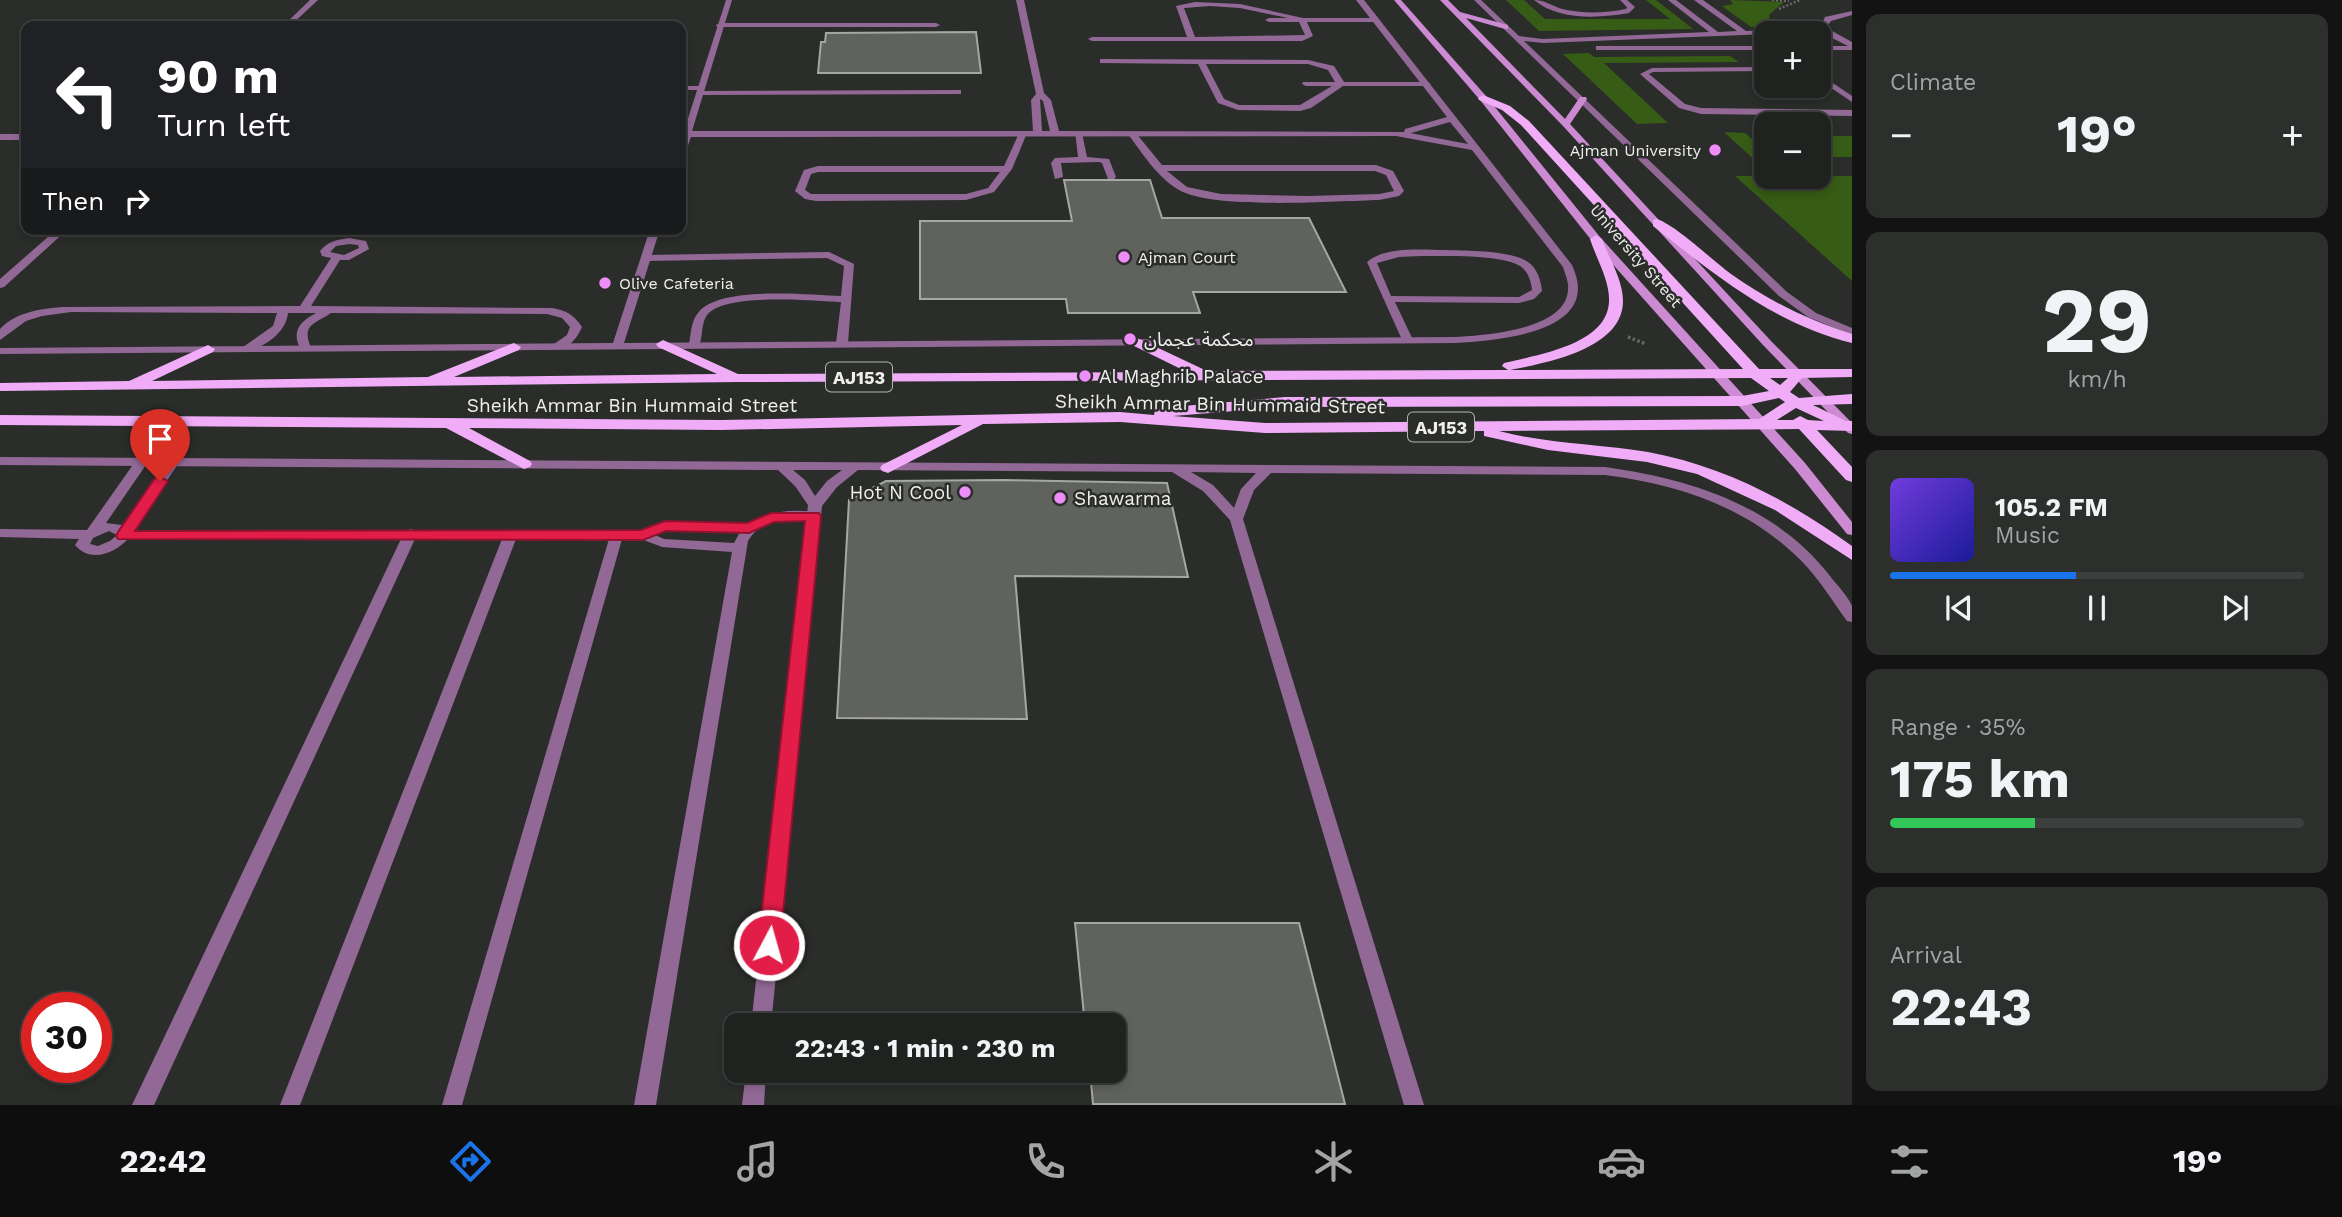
<!DOCTYPE html>
<meta charset="utf-8">
<style>
:root{--surface:#202220;--page:#2d2f2d;--text:#f1f3f6;--muted:#a2a4a5;--line:#3d3f3e;--accent:#1a73e8}
body{margin:0;font-family:"Work Sans","Noto Sans Arabic",sans-serif;background:var(--page);color:var(--text);height:100vh;display:flex;flex-direction:column;font-size:26px;white-space:nowrap}
*{box-sizing:border-box;margin:0}
p{font-size:23px;color:var(--muted)}
.icon{flex:none;width:38px;height:38px;fill:none;stroke:currentColor;stroke-width:2;stroke-linecap:round;stroke-linejoin:round}
.map{position:relative;flex:1;overflow:hidden}
.side{display:flex;flex-direction:column;gap:14px;padding:14px;background:#121312;width:490px}
.side>*{flex:none}
.hud{position:absolute;left:21px;top:21px;width:665px;height:214px;border-radius:14px;box-shadow:0 4px 10px #0003,0 0 0 2px var(--line);background:#202124;color:#fff;overflow:hidden}
.buttons{position:absolute;left:1754px;top:21px;display:grid;gap:14px}
.buttons a{display:grid;place-items:center;width:77px;height:77px;border-radius:14px;background:var(--surface);box-shadow:0 4px 10px #0003,0 0 0 2px var(--line);font-size:35px}
.speed{position:absolute;left:21px;top:992px;display:flex;gap:14px;font-size:35px;font-weight:700;text-align:center}
.speed>*{display:grid;place-content:center;width:91px;height:91px;border-radius:50%;background:var(--surface);box-shadow:0 4px 10px #0003,0 0 0 2px var(--line);line-height:1}
.speed .limit{border:10px solid #d22;background:#fff;color:#111}
.pin{position:absolute;display:grid;place-items:center;width:60px;height:60px;color:#fff;margin:-72px -30px;border-radius:50% 50% 50% 0;rotate:-45deg;box-shadow:0 0 7px #0007}
.pin .icon{rotate:45deg}
.me{position:absolute;width:77px;margin:-38px;rotate:6deg;stroke-linejoin:round;filter:drop-shadow(0 0 5px #0008)}
.turn{display:flex;align-items:center;gap:24px;height:147px;padding:0 21px;font-size:32px}
.turn .icon{width:91px;height:91px;stroke-width:2.5}
.turn b{display:block;font-size:49px;line-height:60px}
.then{display:flex;align-items:center;height:66px;padding:0 21px;background:#0003;gap:14px;font-size:26px}
.big{font-size:52px;font-weight:700;line-height:1.1}
.side .tile{flex:1;display:flex;flex-direction:column;justify-content:center;gap:10px;min-width:0;padding:0 24px;border-radius:14px;background:var(--page)}
.side .dial{align-items:center;gap:0}
.dial b{font-size:91px;line-height:1}
.song{display:flex;align-items:center;gap:21px}
.cover{width:84px;height:84px;border-radius:10px;background:linear-gradient(135deg,hsl(260 70% 55%),hsl(240 70% 35%))}
.played{height:7px;border-radius:4px;background:linear-gradient(90deg,var(--accent) 45%,var(--line) 45%)}
.keys{display:flex;justify-content:space-around;direction:ltr}
.heat{display:flex;justify-content:space-between;align-items:center;font-size:38px;direction:ltr}
.charge{height:10px;border-radius:5px;background:linear-gradient(90deg,#34c759 35%,var(--line) 0)}
.trip{position:absolute;left:724px;top:1013px;width:402px;height:70px;border-radius:14px;background:var(--surface);box-shadow:0 4px 10px #0003,0 0 0 2px var(--line);font-weight:700;line-height:70px;text-align:center}
.tab-bar{display:flex;height:112px;justify-content:space-around;align-items:center;background:#0d0e0d;color:var(--muted)}
.tab-bar .icon{width:49px;height:49px}
.tab-bar .on{color:var(--accent)}
.tab-bar b{font-size:32px;color:var(--text)}
main{display:flex;flex:1;min-height:0}
.map>svg:first-child{display:block}
</style>
<main>
<div class="map">
<svg width="1852" height="1105" viewBox="0 0 1852 1105">
<rect width="100%" height="100%" fill="#2b2d2a"/>
<!-- green -->
<path fill="#375c15" d="M 1506,0 L 1524,0 L 1545,19 L 1670,19 L 1646,0 L 1656,0 L 1693,29 L 1539,31 Z
M 1730,0 L 1784,2 L 1769,15 L 1771,26 L 1751,27 L 1722,6 L 1733,4 Z
M 1589,53 L 1594,57 L 1730,56 L 1739,62 L 1604,63 L 1668,123 L 1637,124 L 1563,54 Z
M 1724,132 L 1745,133 L 1766,151 L 1766,164 L 1759,164 Z
M 1818,136 L 1852,136 L 1852,157 L 1818,157 Z
M 1735,176 L 1852,176 L 1852,281 Z"/>
<!-- building -->
<path fill="#60625e" stroke="#a5a7a3" stroke-width="2" d="M 976,32 L 981,73 L 818,73 L 821,42 L 825,42 L 826,33 Z
M 1064,180 L 1150,180 L 1162,218 L 1309,218 L 1346,292 L 1193,292 L 1200,313 L 1068,313 L 1066,299 L 920,299 L 920,221 L 1072,221 Z
M 1003,480 L 1167,483 L 1188,577 L 1015,576 L 1027,719 L 837,718 L 849,500 L 886,481 Z
M 1075,923 L 1299,923 L 1345,1104 L 1093,1104 L 1090,1071 L 1115,1071 L 1115,1026 L 1085,1026 Z"/>
<g fill="none" stroke-linecap="round" stroke-linejoin="round">
<!-- path-far1 -->
<path stroke="#686a67" stroke-width="2.5" stroke-dasharray="2 2" stroke-linecap="butt" d="M 1772,0 L 1789,1
M 1779,9 L 1800,0
M 515,26 L 535,26"/>
<!-- path -->
<path stroke="#686a67" stroke-width="3.5" stroke-dasharray="2.5 2.5" stroke-linecap="butt" d="M 1628,337 L 1646,344"/>
<!-- lane -->
<path fill="#926996" fill-rule="evenodd" d="M 1474,0 L 1481,0 L 1519,36 L 1543,39 L 1709,32 L 1668,0 L 1676,0 L 1718,32 L 1737,31 L 1694,0 L 1703,0 L 1746,31 L 1792,29 L 1822,23 L 1825,17 L 1852,11 L 1852,15 L 1831,21 L 1828,25 L 1832,31 L 1852,42 L 1852,50 L 1818,50 L 1818,46 L 1848,46 L 1826,35 L 1822,28 L 1792,33 L 1543,43 L 1524,41 L 1787,292 L 1816,313 L 1852,328 L 1852,335 L 1808,317 L 1779,296 Z
M 1534,0 C 1545,0 1552,6 1562,9 C 1583,14 1606,13 1626,9 L 1627,7 L 1620,0 L 1627,0 L 1635,7 L 1629,13 C 1599,18 1559,21 1534,0 Z
M 1195,2 L 1240,4 L 1303,18 L 1376,18 L 1380,20 L 1376,22 L 1307,22 L 1313,36 L 1302,41 L 1092,41 L 1088,39 L 1092,37 L 1187,37 L 1176,6 ZM 1210,6 L 1240,8 L 1288,18 L 1269,18 L 1265,20 L 1269,22 L 1299,22 L 1305,35 L 1195,37 L 1184,8 Z
M 720,23 L 936,23 L 940,25 L 936,27 L 717,27 L 716,25 Z
M 1596,46 L 1766,46 L 1766,50 L 1596,50 Z
M 1103,59 L 1308,60 L 1334,66 L 1344,82 L 1427,82 L 1431,84 L 1427,86 L 1343,86 L 1311,108 L 1300,111 L 1238,110 L 1218,103 L 1198,64 L 1100,63 L 1100,59 ZM 1206,64 L 1308,64 L 1328,70 L 1335,82 L 1303,82 L 1302,84 L 1306,86 L 1332,86 L 1300,105 L 1239,105 L 1224,99 Z
M 1766,67 L 1766,71 L 1653,72 L 1649,74 L 1685,104 L 1701,108 L 1852,110 L 1852,116 L 1701,114 L 1679,108 L 1640,74 L 1652,68 Z
M 1818,73 L 1852,96 L 1852,102 L 1818,79 Z
M 681,86 L 701,86 L 705,88 L 701,90 L 681,90 Z
M 961,90 L 961,94 L 958,94 L 700,95 L 696,93 L 700,91 Z
M 1020,131 L 1027,133 L 1012,169 L 994,192 L 966,200 L 816,201 L 805,199 L 795,191 L 804,170 L 818,166 L 1004,166 ZM 818,172 L 1000,172 L 988,188 L 966,194 L 811,194 L 805,190 L 811,174 Z
M 1075,131 L 1082,133 L 1087,157 L 1109,159 L 1116,177 L 1114,179 L 1108,179 L 1102,163 L 1099,162 L 1061,163 L 1063,177 L 1055,179 L 1051,163 L 1055,158 L 1078,157 Z
M 1129,132 L 1135,132 L 1162,165 L 1376,165 L 1393,171 L 1404,191 L 1399,196 L 1379,200 C 1335,201 1214,210 1179,190 C 1158,178 1142,153 1128,134 ZM 1167,171 L 1375,171 L 1386,175 L 1394,191 L 1379,194 L 1308,196 L 1221,194 L 1187,187 Z
M 349,238 L 366,241 L 369,249 L 349,260 L 340,260 L 311,306 L 552,308 C 566,310 574,315 582,327 C 577,339 568,350 554,348 L 554,344 L 567,335 L 570,327 L 562,318 L 547,314 L 331,313 C 315,324 301,324 311,348 L 305,351 L 301,350 C 291,332 299,322 316,313 L 288,313 C 286,333 265,346 247,352 L 241,349 L 243,347 L 273,326 L 277,313 L 71,312 L 42,316 L 26,321 L 0,340 L 0,329 C 16,312 40,309 62,307 L 300,306 L 331,258 L 322,256 L 320,251 C 328,241 337,240 349,238 ZM 349,244 L 358,245 L 359,248 L 344,255 L 330,252 L 336,246 Z
M 1446,250 C 1468,251 1510,250 1528,262 C 1537,268 1541,280 1542,291 L 1534,299 L 1519,303 L 1395,302 L 1413,340 L 1411,342 L 1403,342 L 1367,262 C 1386,246 1421,250 1446,250 ZM 1421,256 C 1444,256 1501,254 1520,266 C 1528,271 1531,281 1532,290 L 1519,297 L 1391,296 L 1377,263 L 1399,257 Z
M 829,252 L 854,264 L 848,343 L 842,346 L 836,343 L 841,302 C 813,301 725,292 707,315 C 701,323 703,337 699,346 L 695,347 L 689,344 C 691,334 691,321 698,313 C 718,285 809,295 841,296 L 844,266 L 827,258 L 646,261 L 641,258 L 646,255 Z
M 142,458 L 148,462 L 106,523 L 122,525 L 168,460 L 173,459 L 179,463 L 132,531 L 406,531 L 411,529 L 416,531 L 641,531 L 665,522 L 747,524 C 766,511 797,508 819,513 L 821,516 L 819,519 L 814,520 C 789,520 762,517 748,541 L 656,1105 L 634,1105 L 732,552 L 662,547 L 641,539 L 622,539 L 462,1105 L 442,1105 L 609,539 L 516,539 L 300,1105 L 280,1105 L 502,539 L 415,539 L 154,1105 L 132,1105 L 401,539 L 128,539 C 114,554 90,563 75,545 L 79,539 L 0,537 L 0,529 L 87,530 L 137,459 ZM 667,530 L 740,532 L 734,543 L 664,539 L 655,535 ZM 109,531 L 117,535 L 110,541 L 98,546 L 90,544 L 93,538 Z"/>
<!-- street -->
<path fill="#926996" fill-rule="evenodd" d="M 310,0 L 318,0 L 290,26 L 283,26 Z
M 726,0 L 732,0 L 692,131 L 1033,131 L 1031,100 L 1036,94 L 1016,0 L 1024,0 L 1044,93 L 1051,100 L 1059,131 L 1404,132 L 1405,129 L 1447,117 L 1356,0 L 1364,0 L 1572,265 C 1604,333 1499,340 1456,343 L 0,354 L 0,348 L 613,343 L 650,229 L 660,229 L 624,343 L 1456,337 C 1486,335 1567,330 1568,289 C 1569,282 1565,274 1563,267 L 1472,150 L 1396,136 L 691,137 L 685,154 L 681,157 L 683,134 ZM 1040,99 L 1043,101 L 1050,131 L 1042,131 ZM 1450,122 L 1468,144 L 1410,133 L 1411,133 Z
M 0,134 L 26,134 L 26,140 L 0,140 Z
M 57,229 L 68,229 L 4,287 L 0,288 L 0,279 Z
M 0,457 L 1605,467 C 1690,479 1775,505 1830,576 C 1836,584 1848,596 1852,606 C 1852,610 1852,618 1852,622 L 1847,621 C 1834,603 1822,584 1808,568 C 1754,509 1682,485 1605,475 L 1271,473 L 1254,490 L 1243,519 L 1424,1105 L 1404,1105 L 1230,520 L 1203,491 L 1172,472 L 858,470 L 837,487 L 822,506 L 771,1026 L 751,1026 L 808,505 L 795,486 L 778,470 L 0,465 ZM 793,470 L 842,470 L 827,481 L 815,496 L 805,480 ZM 1191,472 L 1256,473 L 1241,489 L 1234,508 L 1213,485 Z
M 746,1071 L 766,1071 L 764,1105 L 742,1105 Z"/>
<!-- secondary -->
<path fill="#cc8ad3" fill-rule="evenodd" d="M 1394,0 L 1401,0 L 1486,96 L 1600,237 L 1805,463 L 1852,522 L 1852,535 L 1847,534 L 1795,469 L 1592,241 L 1480,100 Z
M 1440,0 L 1448,0 L 1460,12 L 1508,25 L 1508,29 L 1505,29 L 1466,18 L 1565,119 L 1580,97 L 1586,97 L 1587,99 L 1570,124 L 1771,341 L 1852,423 L 1852,434 L 1848,433 L 1763,345 L 1563,126 Z"/>
<!-- primary -->
<path fill="#f0acf7" fill-rule="evenodd" d="M 1483,95 L 1510,106 L 1529,121 L 1759,369 L 1852,369 L 1852,377 L 1802,378 L 1790,392 L 1799,398 L 1852,394 L 1852,404 L 1813,405 L 1846,421 L 1852,421 L 1852,431 L 1817,430 L 1852,467 L 1852,482 L 1846,480 L 1799,429 L 1499,431 C 1548,444 1599,444 1648,452 C 1724,466 1790,501 1852,546 L 1852,560 L 1775,510 L 1697,474 L 1647,462 L 1548,450 L 1484,436 L 1484,431 L 1265,433 L 1120,422 L 983,424 L 888,473 L 882,471 L 880,468 L 882,465 L 962,425 L 721,430 L 469,428 L 530,461 L 532,464 L 530,467 L 524,469 L 446,428 L 0,425 L 0,415 L 721,420 L 1120,412 L 1154,415 L 1155,410 L 1160,408 L 1285,397 L 1742,396 L 1769,391 L 1751,378 L 738,382 L 0,391 L 0,383 L 129,381 L 208,345 L 215,349 L 213,352 L 152,381 L 428,377 L 514,343 L 521,347 L 519,350 L 454,377 L 717,374 L 658,347 L 656,344 L 663,340 L 738,374 L 1187,372 L 1130,344 L 1128,341 L 1135,337 L 1207,371 L 1508,370 L 1502,366 L 1504,363 C 1536,355 1608,345 1609,301 C 1610,281 1596,258 1590,239 L 1596,235 L 1602,239 C 1609,258 1623,280 1623,301 C 1623,349 1546,363 1510,370 L 1743,369 L 1521,125 L 1502,110 L 1479,100 L 1478,98 ZM 1770,378 L 1788,378 L 1780,385 ZM 1779,398 L 1785,402 L 1759,419 L 1265,423 L 1173,416 L 1285,407 L 1742,406 ZM 1796,408 L 1824,421 L 1808,420 L 1800,416 L 1793,420 L 1777,420 Z
M 1657,219 C 1677,226 1712,260 1731,274 C 1769,301 1808,320 1852,334 L 1852,343 C 1774,324 1714,274 1653,226 L 1653,220 Z"/>
</g>
<!-- route -->
<path fill="#e11d48" stroke="#92132f" stroke-width="2" d="M 160,477 L 168,481 L 135,531 L 641,530 L 665,521 L 747,523 L 771,513 L 819,513 L 821,516 L 780,945 L 777,952 L 769,955 L 761,952 L 758,945 L 805,521 L 774,522 L 749,533 L 666,531 L 643,540 L 118,539 L 116,536 L 118,532 L 155,478 Z"/>
<!-- markers -->
<g fill="#ee8cf8" stroke="#2b2d2a" stroke-width="2.5">
<circle cx="1715" cy="150" r="7"/>
<circle cx="1124" cy="257" r="7"/>
<circle cx="605" cy="283" r="7"/>
<circle cx="1130" cy="339" r="7"/>
<circle cx="1085" cy="376" r="7"/>
<circle cx="965" cy="492" r="7"/>
<circle cx="1060" cy="498" r="7"/>
</g>
<g text-anchor="middle" dominant-baseline="central" stroke-width="5" stroke-linejoin="round" paint-order="stroke">
<!-- far-poi labels -->
<g font-size="16" fill="#eff0ee" stroke="#2b2d2a" text-anchor="start">
<text x="1701" y="150" text-anchor="end">Ajman University</text>
<text x="1138" y="257">Ajman Court</text>
<text x="619" y="283">Olive Cafeteria</text>
</g>
<!-- far-street labels -->
<g font-size="16" fill="#eff0ee" stroke="#2b2d2a">
<text transform="translate(1636 256) rotate(49)">University Street</text>
</g>
<!-- shield labels -->
<g fill="#2b2d2a" stroke="#b4b6b3" stroke-width="2">
<rect x="826" y="362.5" width="66" height="29" rx="5"/>
<rect x="1408" y="412.5" width="66" height="29" rx="5"/>
</g>
<g font-size="18" font-weight="bold" fill="#eff0ee">
<text x="859" y="377">AJ153</text>
<text x="1441" y="427">AJ153</text>
</g>
<!-- poi labels -->
<g font-size="19" fill="#eff0ee" stroke="#2b2d2a" text-anchor="start">
<text x="1144" y="339">محكمة عجمان</text>
<text x="1099" y="376">Al Maghrib Palace</text>
<text x="951" y="492" text-anchor="end">Hot N Cool</text>
<text x="1074" y="498">Shawarma</text>
</g>
<!-- street labels -->
<g font-size="19" fill="#eff0ee" stroke="#2b2d2a">
<text transform="translate(1220 404) rotate(1)">Sheikh Ammar Bin Hummaid Street</text>
<text x="632" y="405">Sheikh Ammar Bin Hummaid Street</text>
</g>
</g>
</svg>
<div class="buttons">
<a>+</a>
<a>−</a>
</div>
<div class="speed"><div class="limit">30</div></div>
<div class="pin" style="left:160px;top:481px;background:#d93025"><svg class="icon" aria-label="arrive" viewBox="0 0 24 24"><path d="M6 21V4h12l-3 4 3 4H6"/></svg></div>
<svg class="me" style="left:769px;top:945px" viewBox="-20 -20 40 40"><circle r="17" fill="#e11d48" stroke="#fff" stroke-width="3"/><path d="M0-11L8 9 0 5-8 9z" fill="#fff"/></svg>
<div class="trip">22:43 · 1 min · 230 m</div>
<div class="hud">
<div class="turn"><svg class="icon" aria-label="left" viewBox="0 0 24 24"><path d="M17 20v-9H6M10 6l-5 5 5 5"/></svg><div><b>90 m</b>Turn left</div></div>
<div class="then">Then<svg class="icon" aria-label="right" viewBox="0 0 24 24"><path d="M7 20v-9h11M14 6l5 5-5 5"/></svg></div>
</div>
</div>
<section class="side">
<div class="tile"><p>Climate</p>
<div class="heat"><a>−</a><b class="big">19°</b><a>+</a></div>
</div>
<div class="tile dial"><b>29</b><p>km/h</p></div>
<div class="tile">
<div class="song"><i class="cover"></i><div><b>105.2 FM</b><p>Music</p></div></div>
<div class="played"></div>
<div class="keys"><svg class="icon" aria-label="previous" viewBox="0 0 24 24"><path d="M18 5L8 12l10 7zM5 5v14"/></svg><svg class="icon" aria-label="pause" viewBox="0 0 24 24"><path d="M8 5v14M16 5v14"/></svg><svg class="icon" aria-label="next" viewBox="0 0 24 24"><path d="M6 5l10 7-10 7zM19 5v14"/></svg></div>
</div>
<div class="tile"><p>Range · 35%</p><b class="big">175 km</b><div class="charge"></div></div>
<div class="tile"><p>Arrival</p><b class="big">22:43</b></div>
</section>
</main>
<nav class="tab-bar">
<b>22:42</b>
<svg class="icon on" aria-label="directions" viewBox="0 0 24 24"><path d="M12 3l9 9-9 9-9-9zM9 14v-3h6M13 9l2 2-2 2"/></svg>
<svg class="icon" aria-label="music" viewBox="0 0 24 24"><path d="M9 18V5l10-2v13"/><circle cx="6" cy="18" r="3"/><circle cx="16" cy="16" r="3"/></svg>
<svg class="icon" aria-label="phone" viewBox="0 0 24 24"><path d="M5 4h4l2 5-3 2q2 4 5 5l2-3 5 2v4C11 20 4 13 5 4z"/></svg>
<svg class="icon" aria-label="climate" viewBox="0 0 24 24"><path d="M12 3v18M4 7l16 10M4 17L20 7"/></svg>
<svg class="icon" aria-label="car" viewBox="0 0 24 24"><path d="M5 17H2v-5l4-1 3-4h7l3 4 3 1v5h-3M9 17h6M6 11h13"/><circle cx="7" cy="17" r="2"/><circle cx="17" cy="17" r="2"/></svg>
<svg class="icon" aria-label="filters" viewBox="0 0 24 24"><path d="M4 7h16M4 17h16"/><circle cx="9" cy="7" r="2"/><circle cx="15" cy="17" r="2"/></svg>
<b>19°</b>
</nav>
